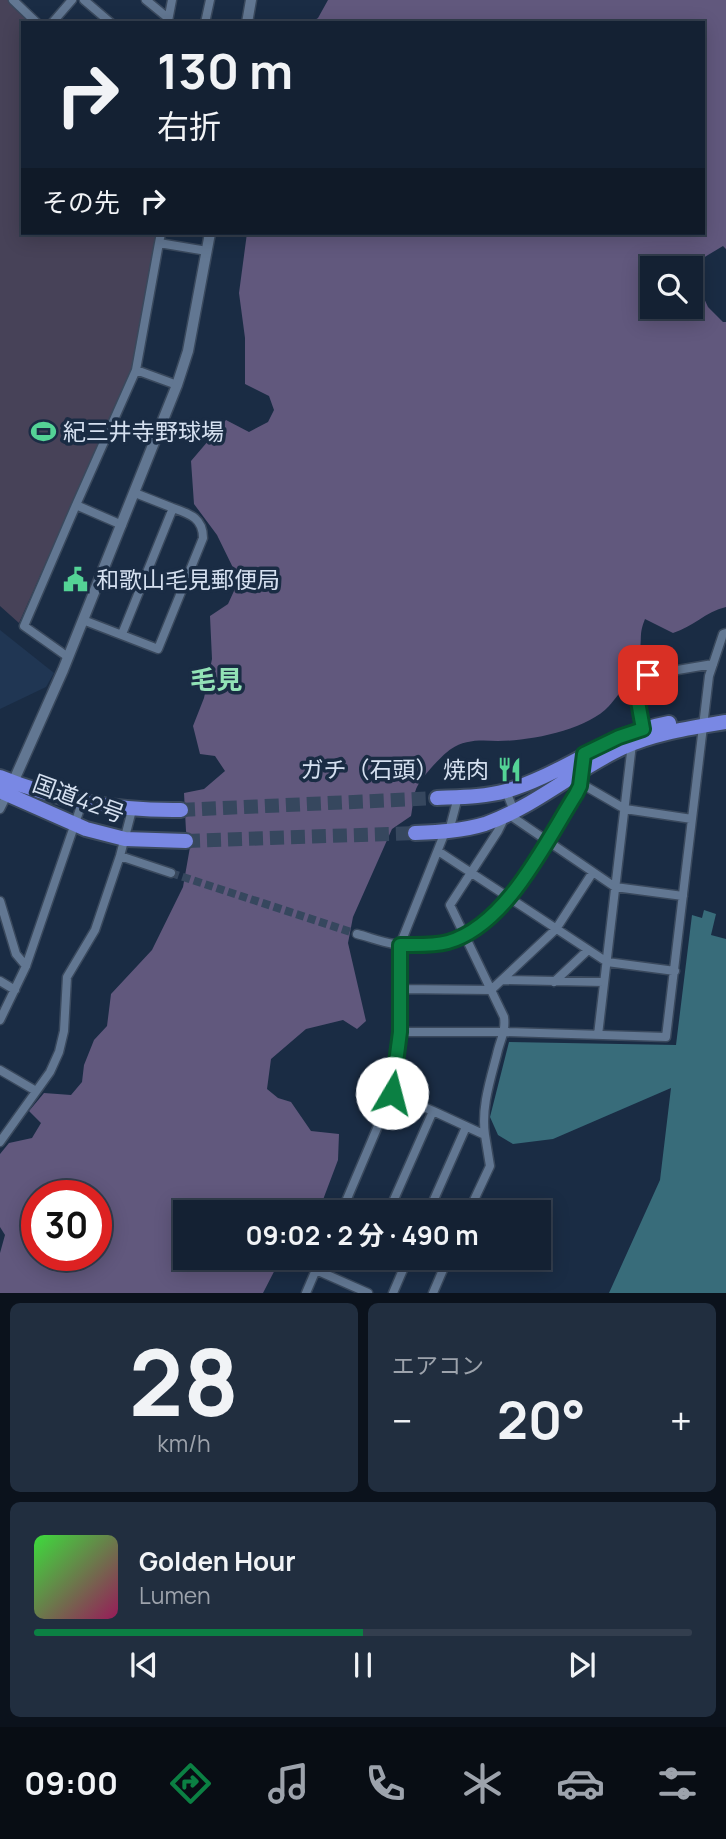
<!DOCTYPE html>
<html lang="ja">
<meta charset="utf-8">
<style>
:root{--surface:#142133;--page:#212e3f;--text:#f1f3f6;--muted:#9da3ac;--line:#333e4e;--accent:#0b8043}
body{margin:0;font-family:Manrope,"Noto Sans JP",sans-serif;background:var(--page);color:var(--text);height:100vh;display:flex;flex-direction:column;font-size:26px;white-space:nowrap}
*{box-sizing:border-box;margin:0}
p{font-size:23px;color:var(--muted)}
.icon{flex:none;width:38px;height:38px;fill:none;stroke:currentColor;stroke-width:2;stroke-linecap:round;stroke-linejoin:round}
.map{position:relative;height:1293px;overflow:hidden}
.sheet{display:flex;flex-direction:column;gap:10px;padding:10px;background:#0b121c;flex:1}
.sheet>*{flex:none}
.guide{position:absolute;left:21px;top:21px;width:684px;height:214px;border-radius:0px;box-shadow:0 4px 18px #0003,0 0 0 2px var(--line);background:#142133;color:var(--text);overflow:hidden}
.buttons{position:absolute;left:640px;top:256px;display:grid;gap:14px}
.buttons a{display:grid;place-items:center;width:63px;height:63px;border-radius:0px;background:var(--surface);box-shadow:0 4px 18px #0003,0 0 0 2px var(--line);font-size:35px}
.speed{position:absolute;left:21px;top:1180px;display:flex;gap:14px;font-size:35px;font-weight:700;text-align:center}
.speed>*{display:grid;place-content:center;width:91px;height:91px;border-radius:50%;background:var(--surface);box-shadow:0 4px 18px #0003,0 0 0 2px var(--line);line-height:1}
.speed .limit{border:10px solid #d22;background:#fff;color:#111}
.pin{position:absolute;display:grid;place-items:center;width:60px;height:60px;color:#fff;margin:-30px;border-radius:14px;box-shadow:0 4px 10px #0006}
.me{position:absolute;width:77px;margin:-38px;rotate:8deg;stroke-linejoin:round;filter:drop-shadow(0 0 5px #0008)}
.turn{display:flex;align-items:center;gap:24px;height:147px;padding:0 21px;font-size:32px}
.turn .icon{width:91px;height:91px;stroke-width:2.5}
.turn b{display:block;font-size:49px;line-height:60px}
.then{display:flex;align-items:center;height:66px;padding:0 21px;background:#0003;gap:14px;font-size:26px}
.big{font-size:52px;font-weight:700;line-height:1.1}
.sheet .card{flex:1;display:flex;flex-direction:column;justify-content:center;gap:10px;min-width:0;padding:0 24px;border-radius:10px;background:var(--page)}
.sheet .dial{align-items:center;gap:0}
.dial b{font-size:91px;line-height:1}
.song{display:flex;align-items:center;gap:21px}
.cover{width:84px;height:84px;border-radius:10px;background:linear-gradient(135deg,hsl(120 70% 55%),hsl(330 70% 35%))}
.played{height:7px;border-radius:4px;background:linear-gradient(90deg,var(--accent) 50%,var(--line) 50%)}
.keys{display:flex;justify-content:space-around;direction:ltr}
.heat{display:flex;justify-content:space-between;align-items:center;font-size:38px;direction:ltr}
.sheet .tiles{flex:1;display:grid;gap:10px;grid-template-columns:1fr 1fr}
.card:last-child{grid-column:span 2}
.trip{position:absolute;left:173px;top:1200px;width:378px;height:70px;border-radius:0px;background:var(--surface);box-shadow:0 4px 18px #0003,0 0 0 2px var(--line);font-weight:700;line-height:70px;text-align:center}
.tabs{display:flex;height:112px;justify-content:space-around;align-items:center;background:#080d14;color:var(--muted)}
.tabs .icon{width:49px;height:49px}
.tabs .current{color:var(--accent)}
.tabs b{font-size:32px;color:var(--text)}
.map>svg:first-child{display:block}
</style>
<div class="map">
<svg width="726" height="1293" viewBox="0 0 726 1293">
<rect width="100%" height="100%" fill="#1a2c44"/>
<!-- built -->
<path fill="#203653" d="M 0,630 L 54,673 L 46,687 L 0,709 Z"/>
<!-- green -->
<path fill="#474258" d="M 0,0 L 8,0 L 33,23 L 23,23 L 23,233 L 158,233 L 135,357 L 129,376 L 19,623 L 0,606 Z"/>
<!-- forest -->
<path fill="#61587d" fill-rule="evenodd" d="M 328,0 L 726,0 L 726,249 L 723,246 L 703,258 L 695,279 L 708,307 L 723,322 L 726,322 L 726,607 C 705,612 693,627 673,633 L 645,619 C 639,634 642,636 640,650 C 638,668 621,693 609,706 C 587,730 530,741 498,741 C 482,740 465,739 451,749 C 443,754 423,776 418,785 C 413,793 413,807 411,816 L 392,829 L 353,917 L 348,943 L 366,1021 L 357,1029 L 343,1020 L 306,1029 L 271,1059 L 267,1089 L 278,1098 L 291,1102 L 311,1131 L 339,1134 L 338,1160 L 318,1213 L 186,1213 L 186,1258 L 281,1258 L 263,1293 L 0,1293 L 0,1253 L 5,1235 L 0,1227 L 0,1154 L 9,1143 L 32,1138 L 41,1123 L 29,1111 L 44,1093 L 71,1095 L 82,1082 L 84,1065 L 94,1040 L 107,1026 L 111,994 L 152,950 L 183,887 L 190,847 L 186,831 L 184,793 L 204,789 L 225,771 L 215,756 L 200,754 L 193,726 L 204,698 L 212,659 L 210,616 L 228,604 L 239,580 L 217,535 L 194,504 L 191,461 L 226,420 L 249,432 L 268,422 L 274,410 L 269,396 L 245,384 L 245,338 L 239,293 L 247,233 L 704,233 L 704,23 L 310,23 L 318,18 ZM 653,268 L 691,268 L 691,306 L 653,306 ZM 37,1195 L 96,1195 L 96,1255 L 37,1255 Z"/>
<!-- water -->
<path fill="#386c7a" d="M 704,910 L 716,914 L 711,935 L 726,939 L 726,1293 L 609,1293 L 660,1180 L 671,1088 L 553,1139 L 513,1144 L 498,1135 L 490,1117 L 509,1042 L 676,1045 L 692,915 L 702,918 Z"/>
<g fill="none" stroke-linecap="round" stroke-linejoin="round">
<!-- minor-tunnel -->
<path stroke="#36475e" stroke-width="8" stroke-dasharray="8 4" stroke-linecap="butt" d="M 171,873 L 357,934"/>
<!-- trunk-tunnel -->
<path stroke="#36475e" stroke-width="14" stroke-dasharray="14 7" stroke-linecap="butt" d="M 181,810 L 437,798
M 186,841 L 415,833"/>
<defs>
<path id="minor" d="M 13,0 L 37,23
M 84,0 L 111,23
M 146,0 L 168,18
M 168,21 L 172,0
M 52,23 L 72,0
M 205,23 L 210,0
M 161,233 L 159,243 L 207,251
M 136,370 L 159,243
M 76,505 L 136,370 L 177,385
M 83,620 L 158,649 L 203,538 C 203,518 190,514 173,508
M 122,634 L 173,508 L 135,493
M 68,657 L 24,626 L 76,505 L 122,525
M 644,729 L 637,696 L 648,675 L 713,664
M 580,786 L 587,787 L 625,809 L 692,819
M 506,791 L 514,811
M 0,809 L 7,795
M 508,814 L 615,887 L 683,896
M 449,831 L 458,797
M 438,851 L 607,962 L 675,971
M 120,856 L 171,873
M 0,901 L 16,954 L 26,966
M 357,934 C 369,937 381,942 394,944 C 437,953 481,933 509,900 C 522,883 532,863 543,845 C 559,820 578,798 582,769
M 502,980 L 604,982
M 0,981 L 15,990
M 554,982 L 588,950
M 400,989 L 491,990 L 556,929 L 593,872
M 0,1020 L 26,966 L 82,803
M 400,1032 L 506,1032 L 666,1037 L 709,676 L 723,634 L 726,633
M 598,1035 L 632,744
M 0,1070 L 36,1091
M 433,1111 L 485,1135 L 490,1166 L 468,1213
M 485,1135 C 481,1108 490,1081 497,1054 C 500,1040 506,1032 504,1017 L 450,905 L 498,831 L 502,823 L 500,818
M 0,1142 L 50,1072 L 59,1052 L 64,1031 L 67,977 L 95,930 L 120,856 L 132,810
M 341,1213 L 392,1093 L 400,1032 L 400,945 L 445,832
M 388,1213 L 433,1111 L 392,1093
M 428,1213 L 466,1127
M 316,1270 L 368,1293
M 306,1293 L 321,1258
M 393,1293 L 408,1258
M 433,1293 L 448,1258"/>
<path id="tertiary" d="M 247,23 L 251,0
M 11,787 L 63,670 L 177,385 L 188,351 L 210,233"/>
<path id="trunk" d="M 0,777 C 59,801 118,811 181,810
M 0,791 L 86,829 L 125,839 L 186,841
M 437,798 C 460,797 484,797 506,791 C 564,774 606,735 669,723
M 415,833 C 439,832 462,831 485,824 C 534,807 575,770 622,748 C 654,733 691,728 726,722"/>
</defs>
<!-- minor casing -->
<use href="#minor" stroke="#3a495d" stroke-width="11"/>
<!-- tertiary casing -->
<use href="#tertiary" stroke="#3a495d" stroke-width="13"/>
<!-- trunk casing -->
<use href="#trunk" stroke="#3a495d" stroke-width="18"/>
<!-- minor -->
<use href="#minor" stroke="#627792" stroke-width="8"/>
<!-- tertiary -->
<use href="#tertiary" stroke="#627792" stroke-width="10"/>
<!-- trunk -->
<use href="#trunk" stroke="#7988e4" stroke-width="14"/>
</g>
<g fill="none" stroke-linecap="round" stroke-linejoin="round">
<defs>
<path id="route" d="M 392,1093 L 400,1032 L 400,945 C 416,945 433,946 448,942 C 507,925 545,843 576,794 L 580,786 L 584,754 L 619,737 L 643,729 L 637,696 L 648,675"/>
</defs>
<!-- route casing -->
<use href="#route" stroke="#07532c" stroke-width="18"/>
<!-- route -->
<use href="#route" stroke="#0b8043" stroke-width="12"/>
</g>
<!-- icons -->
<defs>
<symbol id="stadium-bare" viewBox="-9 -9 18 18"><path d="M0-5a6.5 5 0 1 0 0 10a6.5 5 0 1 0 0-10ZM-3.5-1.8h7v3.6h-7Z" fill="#54d396" stroke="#1a2c44" stroke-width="2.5" paint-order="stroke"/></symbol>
<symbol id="civic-bare" viewBox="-9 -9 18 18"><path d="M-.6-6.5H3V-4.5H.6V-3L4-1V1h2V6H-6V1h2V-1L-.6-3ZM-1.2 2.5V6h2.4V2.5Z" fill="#54d396" stroke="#1a2c44" stroke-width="2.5" paint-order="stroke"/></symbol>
<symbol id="restaurant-bare" viewBox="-9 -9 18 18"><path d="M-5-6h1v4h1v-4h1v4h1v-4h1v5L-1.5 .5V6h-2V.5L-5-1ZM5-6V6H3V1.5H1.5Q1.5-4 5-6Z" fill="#54d396" stroke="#1a2c44" stroke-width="2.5" paint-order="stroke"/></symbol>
</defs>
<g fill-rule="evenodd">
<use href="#stadium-bare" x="26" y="414" width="35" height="35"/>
<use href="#civic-bare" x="58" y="562" width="35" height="35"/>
<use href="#restaurant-bare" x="492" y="752" width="35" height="35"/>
</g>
<g text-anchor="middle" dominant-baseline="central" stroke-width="7" stroke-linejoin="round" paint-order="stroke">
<!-- poi labels -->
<g font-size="23" fill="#d5e0f0" stroke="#1a2c44" text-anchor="start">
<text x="63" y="431">紀三井寺野球場</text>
<text x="96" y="579">和歌山毛見郵便局</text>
<text x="489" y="769" text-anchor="end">ガチ（石頭） 焼肉</text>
</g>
<!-- street labels -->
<g font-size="23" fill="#d5e0f0" stroke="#1a2c44">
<text transform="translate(79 798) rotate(20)">国道42号</text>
</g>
<!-- quarter labels -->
<g font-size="26" font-weight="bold" fill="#92e2b6" stroke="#1a2c44">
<text x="216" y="679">毛見</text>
</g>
</g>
</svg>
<div class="buttons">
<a><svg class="icon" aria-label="search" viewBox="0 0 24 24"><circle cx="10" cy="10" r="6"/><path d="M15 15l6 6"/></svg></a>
</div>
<div class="speed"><div class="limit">30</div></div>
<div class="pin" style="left:648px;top:675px;background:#d93025"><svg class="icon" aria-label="arrive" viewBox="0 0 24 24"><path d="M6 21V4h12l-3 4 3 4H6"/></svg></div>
<svg class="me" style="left:392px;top:1093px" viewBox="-20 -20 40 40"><circle r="19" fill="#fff"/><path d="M0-13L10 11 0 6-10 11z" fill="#0b8043"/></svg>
<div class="trip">09:02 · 2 分 · 490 m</div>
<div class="guide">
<div class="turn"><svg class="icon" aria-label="right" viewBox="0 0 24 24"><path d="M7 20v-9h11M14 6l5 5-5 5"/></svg><div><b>130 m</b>右折</div></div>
<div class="then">その先<svg class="icon" aria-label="right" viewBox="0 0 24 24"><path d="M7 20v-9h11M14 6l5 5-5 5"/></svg></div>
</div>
</div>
<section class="sheet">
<div class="tiles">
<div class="card dial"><b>28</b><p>km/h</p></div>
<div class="card"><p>エアコン</p>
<div class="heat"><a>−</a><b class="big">20°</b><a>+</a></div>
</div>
<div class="card">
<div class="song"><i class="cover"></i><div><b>Golden Hour</b><p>Lumen</p></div></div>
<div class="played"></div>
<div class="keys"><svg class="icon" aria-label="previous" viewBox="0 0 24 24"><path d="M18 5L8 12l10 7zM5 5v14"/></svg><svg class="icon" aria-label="pause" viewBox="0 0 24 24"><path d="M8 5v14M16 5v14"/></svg><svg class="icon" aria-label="next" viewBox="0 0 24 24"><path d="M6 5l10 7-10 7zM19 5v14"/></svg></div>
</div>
</div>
</section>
<nav class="tabs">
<b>09:00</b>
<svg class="icon current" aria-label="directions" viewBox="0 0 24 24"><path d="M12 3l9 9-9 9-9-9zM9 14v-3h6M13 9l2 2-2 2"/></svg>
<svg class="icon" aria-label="music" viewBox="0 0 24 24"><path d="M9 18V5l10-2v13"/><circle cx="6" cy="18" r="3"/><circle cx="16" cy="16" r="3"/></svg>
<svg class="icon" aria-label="phone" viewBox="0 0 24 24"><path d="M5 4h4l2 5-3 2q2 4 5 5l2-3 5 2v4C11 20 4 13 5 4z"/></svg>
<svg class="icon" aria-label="climate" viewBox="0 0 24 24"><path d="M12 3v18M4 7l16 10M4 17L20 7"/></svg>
<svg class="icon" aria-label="car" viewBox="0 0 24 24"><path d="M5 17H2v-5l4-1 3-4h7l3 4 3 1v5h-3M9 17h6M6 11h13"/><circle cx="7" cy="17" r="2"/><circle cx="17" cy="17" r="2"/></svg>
<svg class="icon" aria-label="filters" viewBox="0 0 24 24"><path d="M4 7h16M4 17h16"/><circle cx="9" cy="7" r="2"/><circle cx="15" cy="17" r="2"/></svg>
</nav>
